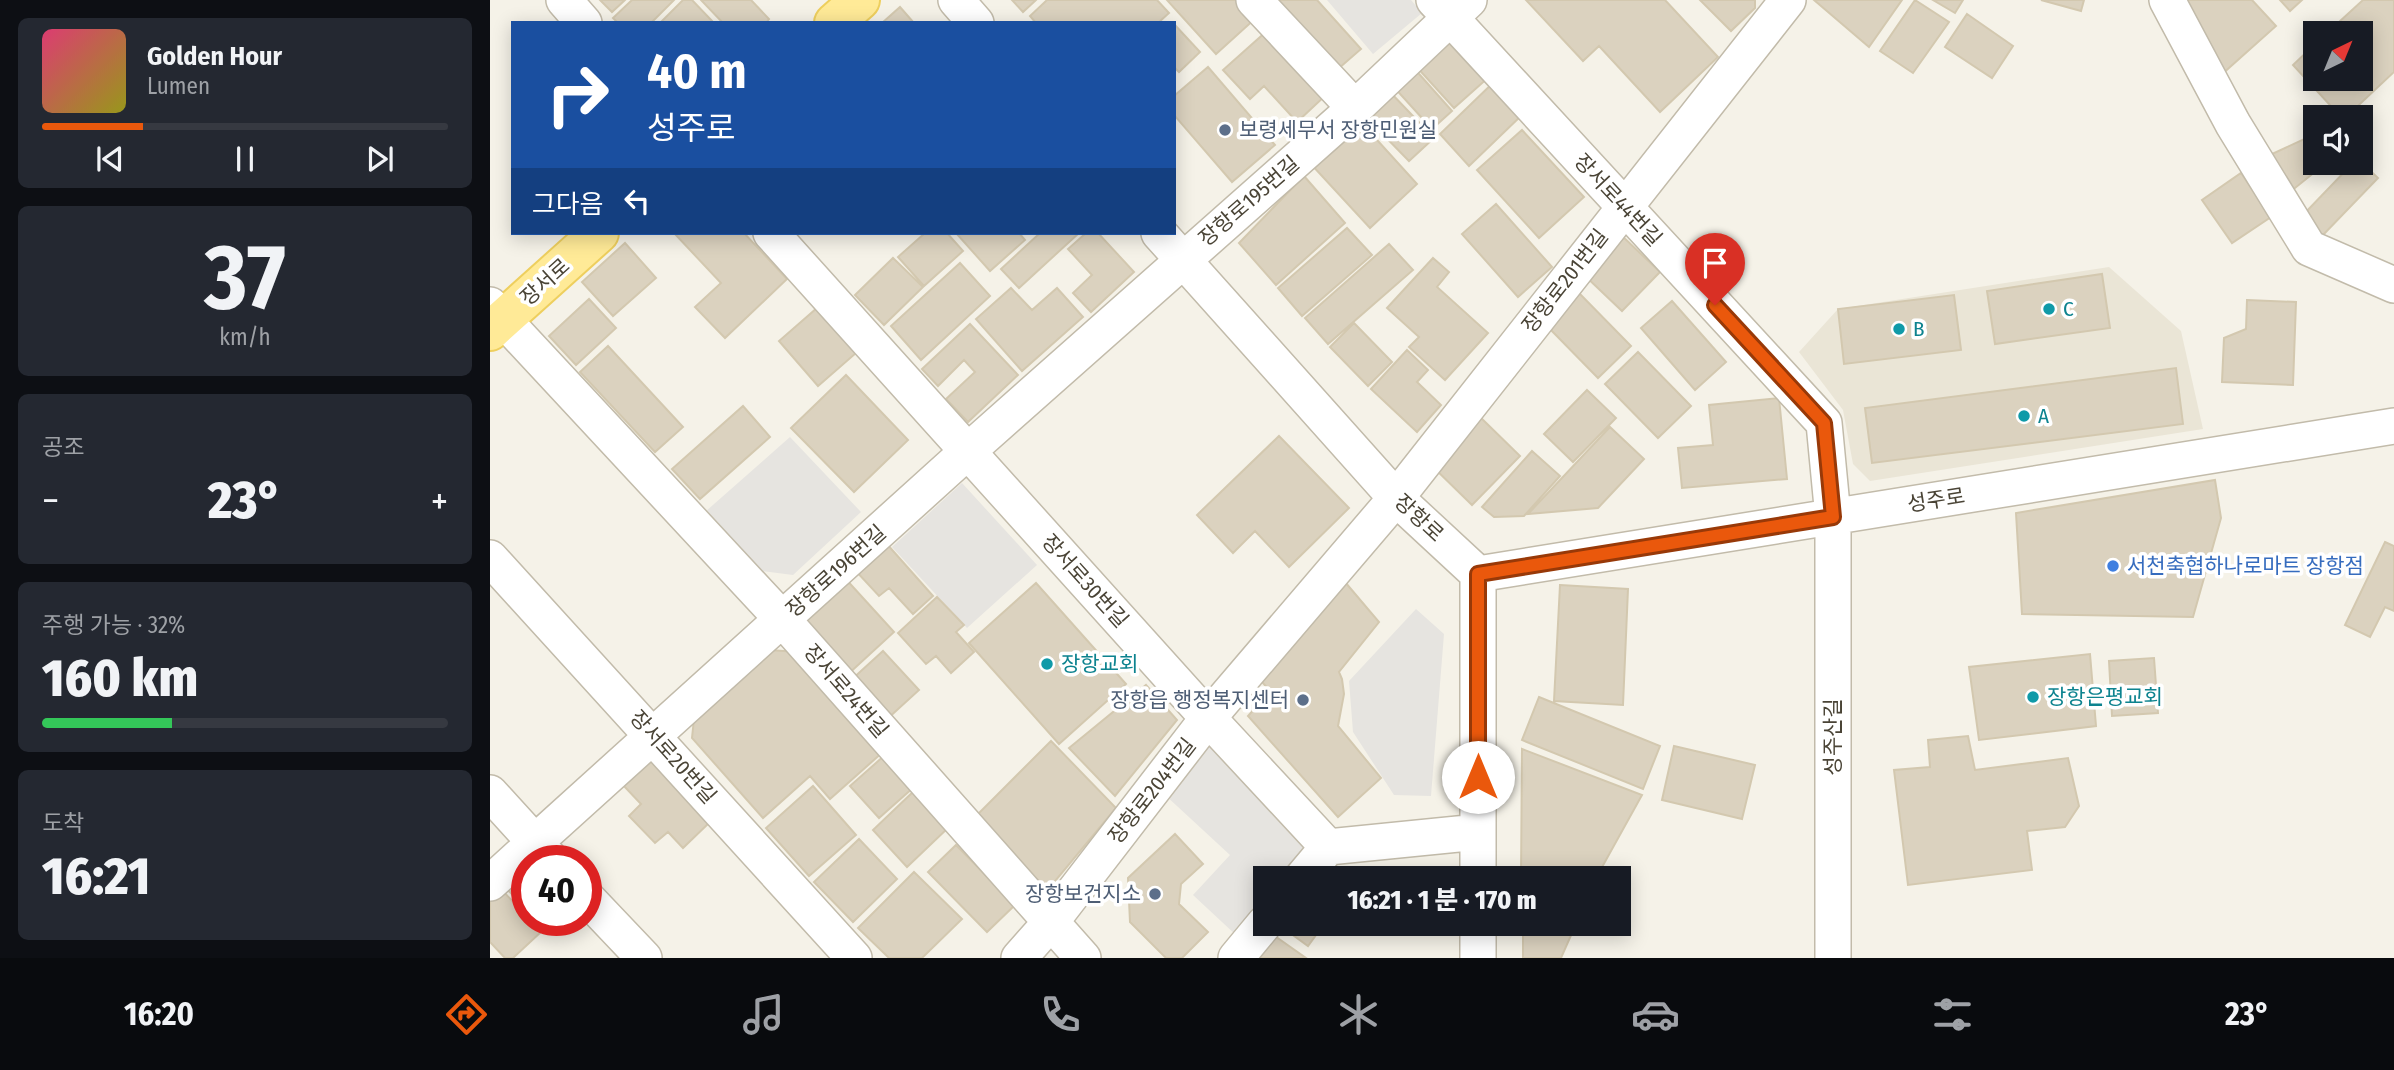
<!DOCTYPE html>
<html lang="ko">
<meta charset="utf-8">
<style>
:root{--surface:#171b24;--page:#242831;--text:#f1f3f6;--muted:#9ea1a6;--line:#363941;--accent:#ea580c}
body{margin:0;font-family:"Fira Sans Condensed","Noto Sans KR",sans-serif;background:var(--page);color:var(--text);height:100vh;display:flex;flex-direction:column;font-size:26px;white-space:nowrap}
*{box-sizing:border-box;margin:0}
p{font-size:23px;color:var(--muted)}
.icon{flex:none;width:38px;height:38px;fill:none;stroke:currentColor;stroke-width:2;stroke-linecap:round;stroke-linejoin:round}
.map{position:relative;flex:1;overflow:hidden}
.panel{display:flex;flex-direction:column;gap:18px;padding:18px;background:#0d0f14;width:490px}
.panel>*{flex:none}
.banner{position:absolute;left:21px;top:21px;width:665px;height:214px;border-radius:0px;box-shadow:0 4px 18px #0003;background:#1a4fa0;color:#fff;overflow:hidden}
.needle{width:46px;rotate:43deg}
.tools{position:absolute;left:1813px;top:21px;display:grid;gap:14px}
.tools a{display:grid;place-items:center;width:70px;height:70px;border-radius:0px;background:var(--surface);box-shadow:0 4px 18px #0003;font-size:35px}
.speed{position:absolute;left:21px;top:845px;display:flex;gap:14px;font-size:35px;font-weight:700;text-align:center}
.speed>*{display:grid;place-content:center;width:91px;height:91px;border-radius:50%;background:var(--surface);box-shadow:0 4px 18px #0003;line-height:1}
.speed .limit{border:10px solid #d22;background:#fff;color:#111}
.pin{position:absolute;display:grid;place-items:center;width:60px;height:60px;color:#fff;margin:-72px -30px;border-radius:50% 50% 50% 0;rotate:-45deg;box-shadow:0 0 7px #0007}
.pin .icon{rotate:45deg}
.me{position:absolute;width:77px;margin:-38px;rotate:0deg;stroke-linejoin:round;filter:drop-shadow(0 0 5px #0008)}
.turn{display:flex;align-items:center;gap:24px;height:147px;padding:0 21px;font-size:32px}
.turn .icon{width:91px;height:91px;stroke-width:2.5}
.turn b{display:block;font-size:49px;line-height:60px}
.then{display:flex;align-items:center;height:66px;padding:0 21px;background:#0003;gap:14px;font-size:26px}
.big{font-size:52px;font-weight:800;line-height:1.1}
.panel .tile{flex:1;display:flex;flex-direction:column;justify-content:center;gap:10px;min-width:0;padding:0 24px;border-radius:10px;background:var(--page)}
.panel .dial{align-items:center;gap:0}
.dial b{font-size:91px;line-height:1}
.song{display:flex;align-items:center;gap:21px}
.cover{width:84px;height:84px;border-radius:10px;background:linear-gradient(135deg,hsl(340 70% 55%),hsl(60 70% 35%))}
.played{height:7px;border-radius:4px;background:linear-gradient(90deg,var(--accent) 25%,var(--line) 25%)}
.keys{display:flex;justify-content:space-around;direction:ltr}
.heat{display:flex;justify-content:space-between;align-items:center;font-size:38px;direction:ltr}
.charge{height:10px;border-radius:5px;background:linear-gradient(90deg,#34c759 32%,var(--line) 0)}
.trip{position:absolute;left:763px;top:866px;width:378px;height:70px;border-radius:0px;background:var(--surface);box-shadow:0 4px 18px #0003;font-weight:800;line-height:70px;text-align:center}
.tabs{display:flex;height:112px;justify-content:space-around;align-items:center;background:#090b0e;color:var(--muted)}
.tabs .icon{width:49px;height:49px}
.tabs .current{color:var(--accent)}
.tabs b{font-size:32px;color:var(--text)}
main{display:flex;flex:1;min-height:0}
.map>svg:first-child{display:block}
</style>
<main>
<section class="panel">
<div class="tile">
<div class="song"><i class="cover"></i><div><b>Golden Hour</b><p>Lumen</p></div></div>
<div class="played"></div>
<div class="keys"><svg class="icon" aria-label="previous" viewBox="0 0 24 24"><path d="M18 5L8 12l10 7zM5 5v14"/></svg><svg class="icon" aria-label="pause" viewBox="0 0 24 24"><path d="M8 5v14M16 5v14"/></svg><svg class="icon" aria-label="next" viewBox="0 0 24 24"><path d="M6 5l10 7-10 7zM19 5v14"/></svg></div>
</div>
<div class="tile dial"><b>37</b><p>km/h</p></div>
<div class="tile"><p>공조</p>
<div class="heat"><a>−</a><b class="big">23°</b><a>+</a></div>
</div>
<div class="tile"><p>주행 가능 · 32%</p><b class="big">160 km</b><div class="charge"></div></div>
<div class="tile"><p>도착</p><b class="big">16:21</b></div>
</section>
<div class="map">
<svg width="1904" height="958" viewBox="0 0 1904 958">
<rect width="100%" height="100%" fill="#f5f2e8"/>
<!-- residential -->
<path fill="#eae5d6" d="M 1619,267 L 1691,331 L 1713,429 L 1380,481 L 1363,464 L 1353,410 L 1309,352 L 1348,309 Z"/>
<!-- parking -->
<path fill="#e6e4e0" d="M 837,0 L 921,0 L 932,13 L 883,54 Z
M 300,437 L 371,512 L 303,575 L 265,570 L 215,512 Z
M 472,483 L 547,565 L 477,628 L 402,547 Z
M 926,609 L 954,634 L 941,796 L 904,795 L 863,732 L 859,681 Z
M 725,738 L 829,848 L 800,878 L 775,878 L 775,906 L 747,936 L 703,895 L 740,855 L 674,794 Z"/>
<!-- building -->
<path fill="#dbd2bf" stroke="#d3c8af" stroke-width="2" d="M 110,0 L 135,0 L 122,12 Z
M 142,0 L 184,0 L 161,23 L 128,23 L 123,18 Z
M 193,0 L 202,0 L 224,23 L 170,23 Z
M 211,0 L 261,0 L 279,19 L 276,23 L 233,23 Z
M 522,0 L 546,0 L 533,12 Z
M 557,0 L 667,0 L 679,13 L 668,23 L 546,23 L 540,16 Z
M 677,0 L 752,0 L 767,17 L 726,54 Z
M 775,0 L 827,0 L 871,49 L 841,75 Z
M 1036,0 L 1175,0 L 1228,57 L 1170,112 L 1109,46 L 1093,61 Z
M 1210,0 L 1265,0 L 1265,8 L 1241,31 Z
M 1324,0 L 1412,0 L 1379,47 Z
M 1425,0 L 1459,22 L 1423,73 L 1390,51 Z
M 1443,0 L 1473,0 L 1465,13 Z
M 1551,0 L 1594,0 L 1591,11 Z
M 1697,0 L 1762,0 L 1786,26 L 1731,75 Z
M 1790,0 L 1812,0 L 1800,11 Z
M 1873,0 L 1904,0 L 1904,72 L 1856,117 L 1851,117 L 1803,65 L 1825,44 L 1825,79 L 1871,79 L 1871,33 L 1837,33 Z
M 410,7 L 424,23 L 392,23 Z
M 1477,14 L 1523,46 L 1502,78 L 1455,47 Z
M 684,24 L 710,52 L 689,72 L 684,67 Z
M 778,30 L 837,94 L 807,122 L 774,86 L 760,99 L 733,70 Z
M 960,32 L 1000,76 L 964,108 L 924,64 Z
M 922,66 L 962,111 L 942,129 L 902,85 Z
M 718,67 L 785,145 L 742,182 L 684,115 L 684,96 Z
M 1006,80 L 1036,111 L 979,166 L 950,134 Z
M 899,91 L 944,138 L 919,161 L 874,115 Z
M 868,119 L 927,184 L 880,228 L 820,163 Z
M 1032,130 L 1094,197 L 1049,238 L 987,170 Z
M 1823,135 L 1825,138 L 1825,163 L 1836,163 L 1800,192 L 1782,154 Z
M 1871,162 L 1888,178 L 1832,236 L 1812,216 L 1863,163 Z
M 1751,173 L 1781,217 L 1742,243 L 1712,200 Z
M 814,176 L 855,223 L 786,285 L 749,243 Z
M 1006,204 L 1062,267 L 1028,297 L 972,234 Z
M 857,228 L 882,255 L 812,316 L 788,288 Z
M 184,233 L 254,233 L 297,279 L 235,338 L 205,307 L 231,283 Z
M 435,233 L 457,233 L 473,251 L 434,286 L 408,257 Z
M 466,233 L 529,233 L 535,240 L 500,271 Z
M 550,233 L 589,233 L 529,288 L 511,269 Z
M 596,233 L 608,233 L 644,272 L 601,312 L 583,293 L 602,275 L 578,249 Z
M 1130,234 L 1170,272 L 1132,311 L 1092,273 Z
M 135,243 L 166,278 L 123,316 L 92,282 Z
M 899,244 L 923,270 L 838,344 L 815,318 Z
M 403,258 L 433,287 L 394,325 L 365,295 Z
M 943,258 L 959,272 L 947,287 L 998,333 L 955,380 L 919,347 L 929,337 L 897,308 Z
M 470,263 L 500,296 L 431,360 L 401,326 Z
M 1612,274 L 1620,328 L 1505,344 L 1497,291 Z
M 521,288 L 542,310 L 567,288 L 593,317 L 532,371 L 486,319 Z
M 1088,292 L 1141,346 L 1108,378 L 1055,324 Z
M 1464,295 L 1471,350 L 1354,364 L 1348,309 Z
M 99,299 L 126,328 L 86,365 L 59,336 Z
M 1757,300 L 1806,302 L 1803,385 L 1732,382 L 1734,338 L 1756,329 Z
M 1182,301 L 1236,362 L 1205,390 L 1151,328 Z
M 327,308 L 366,353 L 328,386 L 289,341 Z
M 864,323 L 902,362 L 878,386 L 840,347 Z
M 480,324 L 528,375 L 478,422 L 456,399 L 485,372 L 474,360 L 448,386 L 432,369 Z
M 118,346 L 193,427 L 165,452 L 90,372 Z
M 917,350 L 938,370 L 927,382 L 951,405 L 927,432 L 881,389 Z
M 1148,352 L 1201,406 L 1168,438 L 1115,384 Z
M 1686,368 L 1693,424 L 1382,463 L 1375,408 Z
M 356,375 L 418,440 L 364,492 L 301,428 Z
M 1097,390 L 1126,418 L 1083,462 L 1054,434 Z
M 1289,398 L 1297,479 L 1192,488 L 1188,448 L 1223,445 L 1219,405 Z
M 253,406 L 280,437 L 210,499 L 182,469 Z
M 987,414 L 1030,456 L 982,505 L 939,463 Z
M 1120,427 L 1154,459 L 1108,508 L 1038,514 Z
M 789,436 L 859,508 L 799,567 L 765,531 L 743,553 L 707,515 Z
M 1042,451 L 1070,476 L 1034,516 L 1004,517 L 992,507 Z
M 1725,480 L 1731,518 L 1703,617 L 1532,614 L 1526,513 Z
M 1895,542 L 1904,546 L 1904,611 L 1895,607 L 1880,637 L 1855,625 Z
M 396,543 L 443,596 L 423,614 L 399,588 L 389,596 L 365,570 Z
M 353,576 L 404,632 L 356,676 L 316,633 L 318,607 Z
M 855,582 L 889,622 L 849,672 L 852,679 L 854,694 L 848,726 L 891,778 L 848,817 L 758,716 L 780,691 L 766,675 Z
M 546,583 L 636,684 L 569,744 L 479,643 Z
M 1070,585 L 1138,589 L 1133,705 L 1064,701 Z
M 447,597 L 474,625 L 466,632 L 484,652 L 461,673 L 446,656 L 436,664 L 408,633 Z
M 279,650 L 308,652 L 394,751 L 340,799 L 320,776 L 273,818 L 202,738 L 205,710 Z
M 393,651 L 429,690 L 396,720 L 360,681 Z
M 1600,654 L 1606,726 L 1489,740 L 1479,667 Z
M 1664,658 L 1668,713 L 1622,716 L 1619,661 Z
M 656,685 L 687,720 L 625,796 L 579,748 Z
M 1049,697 L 1170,746 L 1153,789 L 1032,740 Z
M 1478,736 L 1485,770 L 1578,758 L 1589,806 L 1575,827 L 1537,831 L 1542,870 L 1418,885 L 1404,770 L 1440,767 L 1438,740 Z
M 561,741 L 626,808 L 556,892 L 488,814 Z
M 1184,746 L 1265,765 L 1252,819 L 1172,800 Z
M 1032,749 L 1152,795 L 1106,878 L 1031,878 Z
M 395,755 L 424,787 L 389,818 L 360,786 Z
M 160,759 L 220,822 L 193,848 L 178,832 L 165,843 L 139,816 L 151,804 L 133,785 Z
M 323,786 L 366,835 L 319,876 L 276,828 Z
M 425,790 L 459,827 L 417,867 L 383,830 Z
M 685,834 L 713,864 L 691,884 L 689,904 L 718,932 L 692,958 L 676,958 L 640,922 L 638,878 Z
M 369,839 L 407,879 L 363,922 L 324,882 Z
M 466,845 L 525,905 L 497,932 L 438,872 Z
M 37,869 L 37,910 L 16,888 Z
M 424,872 L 472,919 L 432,958 L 399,958 L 368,928 Z
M 12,890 L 37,917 L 37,920 L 40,920 L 51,932 L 23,958 L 15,958 L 0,942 L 0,901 Z
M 800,924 L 834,924 L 818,946 L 796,930 Z
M 1033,924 L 1086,924 L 1071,958 L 1033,958 Z
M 782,934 L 816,958 L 765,958 Z"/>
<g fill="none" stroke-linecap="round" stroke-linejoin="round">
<defs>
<path id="minor" d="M 74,0 L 94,23
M 466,0 L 486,23
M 764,0 L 865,108
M 944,0 L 1334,423 L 1343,517 L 1343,958
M 1677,0 L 1743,124 L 1819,248 L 1904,285
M 281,233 L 718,718 L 838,847 L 988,832
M 669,233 L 906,498 L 988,574 L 988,878
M 0,305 L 293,620 L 593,958
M 0,558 L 364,958
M 988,574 L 1904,426
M 0,793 L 62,861
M 812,878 L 838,847
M 0,883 L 478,451 L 865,108 L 979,0
M 96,897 L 154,958
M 529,958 L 560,923 L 718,718 L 906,498 L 1298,0
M 746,958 L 775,923
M 988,958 L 988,924"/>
<path id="major" d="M 344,23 L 370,0
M 0,331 L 109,233"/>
</defs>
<!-- minor casing -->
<use href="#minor" stroke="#c2bbaa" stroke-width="38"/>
<!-- major casing -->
<use href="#major" stroke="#eecf5e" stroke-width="42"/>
<!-- minor -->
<use href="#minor" stroke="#fff" stroke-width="35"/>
<!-- major -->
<use href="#major" stroke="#ffea97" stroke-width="38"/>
</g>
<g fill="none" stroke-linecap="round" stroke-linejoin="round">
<defs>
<path id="route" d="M 988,777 L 988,574 L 1343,517 L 1334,423 L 1225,305"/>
</defs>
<!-- route casing -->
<use href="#route" stroke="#983908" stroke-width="18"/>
<!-- route -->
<use href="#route" stroke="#ea580c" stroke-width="12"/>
</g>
<!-- markers -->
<g fill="#5c6f8a" stroke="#fff" stroke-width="2.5">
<circle cx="735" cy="130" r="7"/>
<circle cx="813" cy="700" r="7"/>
<circle cx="665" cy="894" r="7"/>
</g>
<g fill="#0f9aa8" stroke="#fff" stroke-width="2.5">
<circle cx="1559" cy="309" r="7"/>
<circle cx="1409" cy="329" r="7"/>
<circle cx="1534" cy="416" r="7"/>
<circle cx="557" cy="664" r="7"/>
<circle cx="1543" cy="697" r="7"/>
</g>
<circle fill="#3f7fe0" stroke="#fff" stroke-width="2.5" cx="1623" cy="566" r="7"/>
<g text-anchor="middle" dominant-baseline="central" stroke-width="7" stroke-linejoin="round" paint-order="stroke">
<!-- service labels -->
<g font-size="21" fill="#4e5e75" stroke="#fff" text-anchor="end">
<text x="749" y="130" text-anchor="start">보령세무서 장항민원실</text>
<text x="799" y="700">장항읍 행정복지센터</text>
<text x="651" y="894">장항보건지소</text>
</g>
<!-- street labels -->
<g font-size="21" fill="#4a4436" stroke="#fff">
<text transform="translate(1128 200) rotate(47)">장서로44번길</text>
<text transform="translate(759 201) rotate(-41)">장항로195번길</text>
<text transform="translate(1075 281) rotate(-52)">장항로201번길</text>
<text transform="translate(55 282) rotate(-42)">장서로</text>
<text transform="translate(1446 500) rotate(-9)">성주로</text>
<text transform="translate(929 518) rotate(43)">장항로</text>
<text transform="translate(346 571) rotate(-42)">장항로196번길</text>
<text transform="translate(595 581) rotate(48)">장서로30번길</text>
<text transform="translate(356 691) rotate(49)">장서로24번길</text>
<text transform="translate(1343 737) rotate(-90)">성주산길</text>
<text transform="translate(183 757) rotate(48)">장서로20번길</text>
<text transform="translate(662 791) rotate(-52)">장항로204번길</text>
</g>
<!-- culture labels -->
<g font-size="21" fill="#0d838f" stroke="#fff" text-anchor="start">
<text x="1573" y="309">C</text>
<text x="1423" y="329">B</text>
<text x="1548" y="416">A</text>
<text x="571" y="664">장항교회</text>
<text x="1557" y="697">장항은평교회</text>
</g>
<!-- shop labels -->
<g font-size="21" fill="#366cbe" stroke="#fff" text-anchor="start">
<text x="1637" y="566">서천축협하나로마트 장항점</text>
</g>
</g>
</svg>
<div class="tools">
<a><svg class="needle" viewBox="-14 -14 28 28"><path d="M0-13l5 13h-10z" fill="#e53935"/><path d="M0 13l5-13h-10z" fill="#9ea1a6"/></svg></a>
<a><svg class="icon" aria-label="sound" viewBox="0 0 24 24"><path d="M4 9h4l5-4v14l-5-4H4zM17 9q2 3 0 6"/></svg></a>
</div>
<div class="speed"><div class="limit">40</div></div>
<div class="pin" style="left:1225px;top:305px;background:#d93025"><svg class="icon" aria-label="arrive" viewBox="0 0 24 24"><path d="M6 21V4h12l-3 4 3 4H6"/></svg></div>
<svg class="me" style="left:988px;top:777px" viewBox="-20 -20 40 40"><circle r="19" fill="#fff"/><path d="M0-13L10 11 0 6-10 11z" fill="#ea580c"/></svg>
<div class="trip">16:21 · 1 분 · 170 m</div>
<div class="banner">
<div class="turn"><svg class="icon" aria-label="right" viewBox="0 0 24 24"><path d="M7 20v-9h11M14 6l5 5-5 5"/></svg><div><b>40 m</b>성주로</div></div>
<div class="then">그다음<svg class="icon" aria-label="left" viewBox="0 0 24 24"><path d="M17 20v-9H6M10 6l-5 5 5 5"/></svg></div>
</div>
</div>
</main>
<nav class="tabs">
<b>16:20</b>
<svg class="icon current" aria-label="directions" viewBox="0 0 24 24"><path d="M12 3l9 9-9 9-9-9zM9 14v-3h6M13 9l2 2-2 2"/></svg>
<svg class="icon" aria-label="music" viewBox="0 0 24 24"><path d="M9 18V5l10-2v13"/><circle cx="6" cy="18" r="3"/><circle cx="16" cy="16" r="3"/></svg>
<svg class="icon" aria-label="phone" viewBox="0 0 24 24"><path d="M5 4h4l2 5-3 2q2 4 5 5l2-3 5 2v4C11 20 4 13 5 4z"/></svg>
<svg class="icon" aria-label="climate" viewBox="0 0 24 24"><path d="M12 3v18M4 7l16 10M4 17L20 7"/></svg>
<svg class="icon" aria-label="car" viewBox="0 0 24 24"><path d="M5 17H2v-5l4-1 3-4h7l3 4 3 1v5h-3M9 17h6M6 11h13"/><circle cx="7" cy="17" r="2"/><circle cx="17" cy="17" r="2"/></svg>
<svg class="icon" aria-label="filters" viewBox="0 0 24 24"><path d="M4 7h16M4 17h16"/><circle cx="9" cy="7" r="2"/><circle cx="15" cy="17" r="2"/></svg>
<b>23°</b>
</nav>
